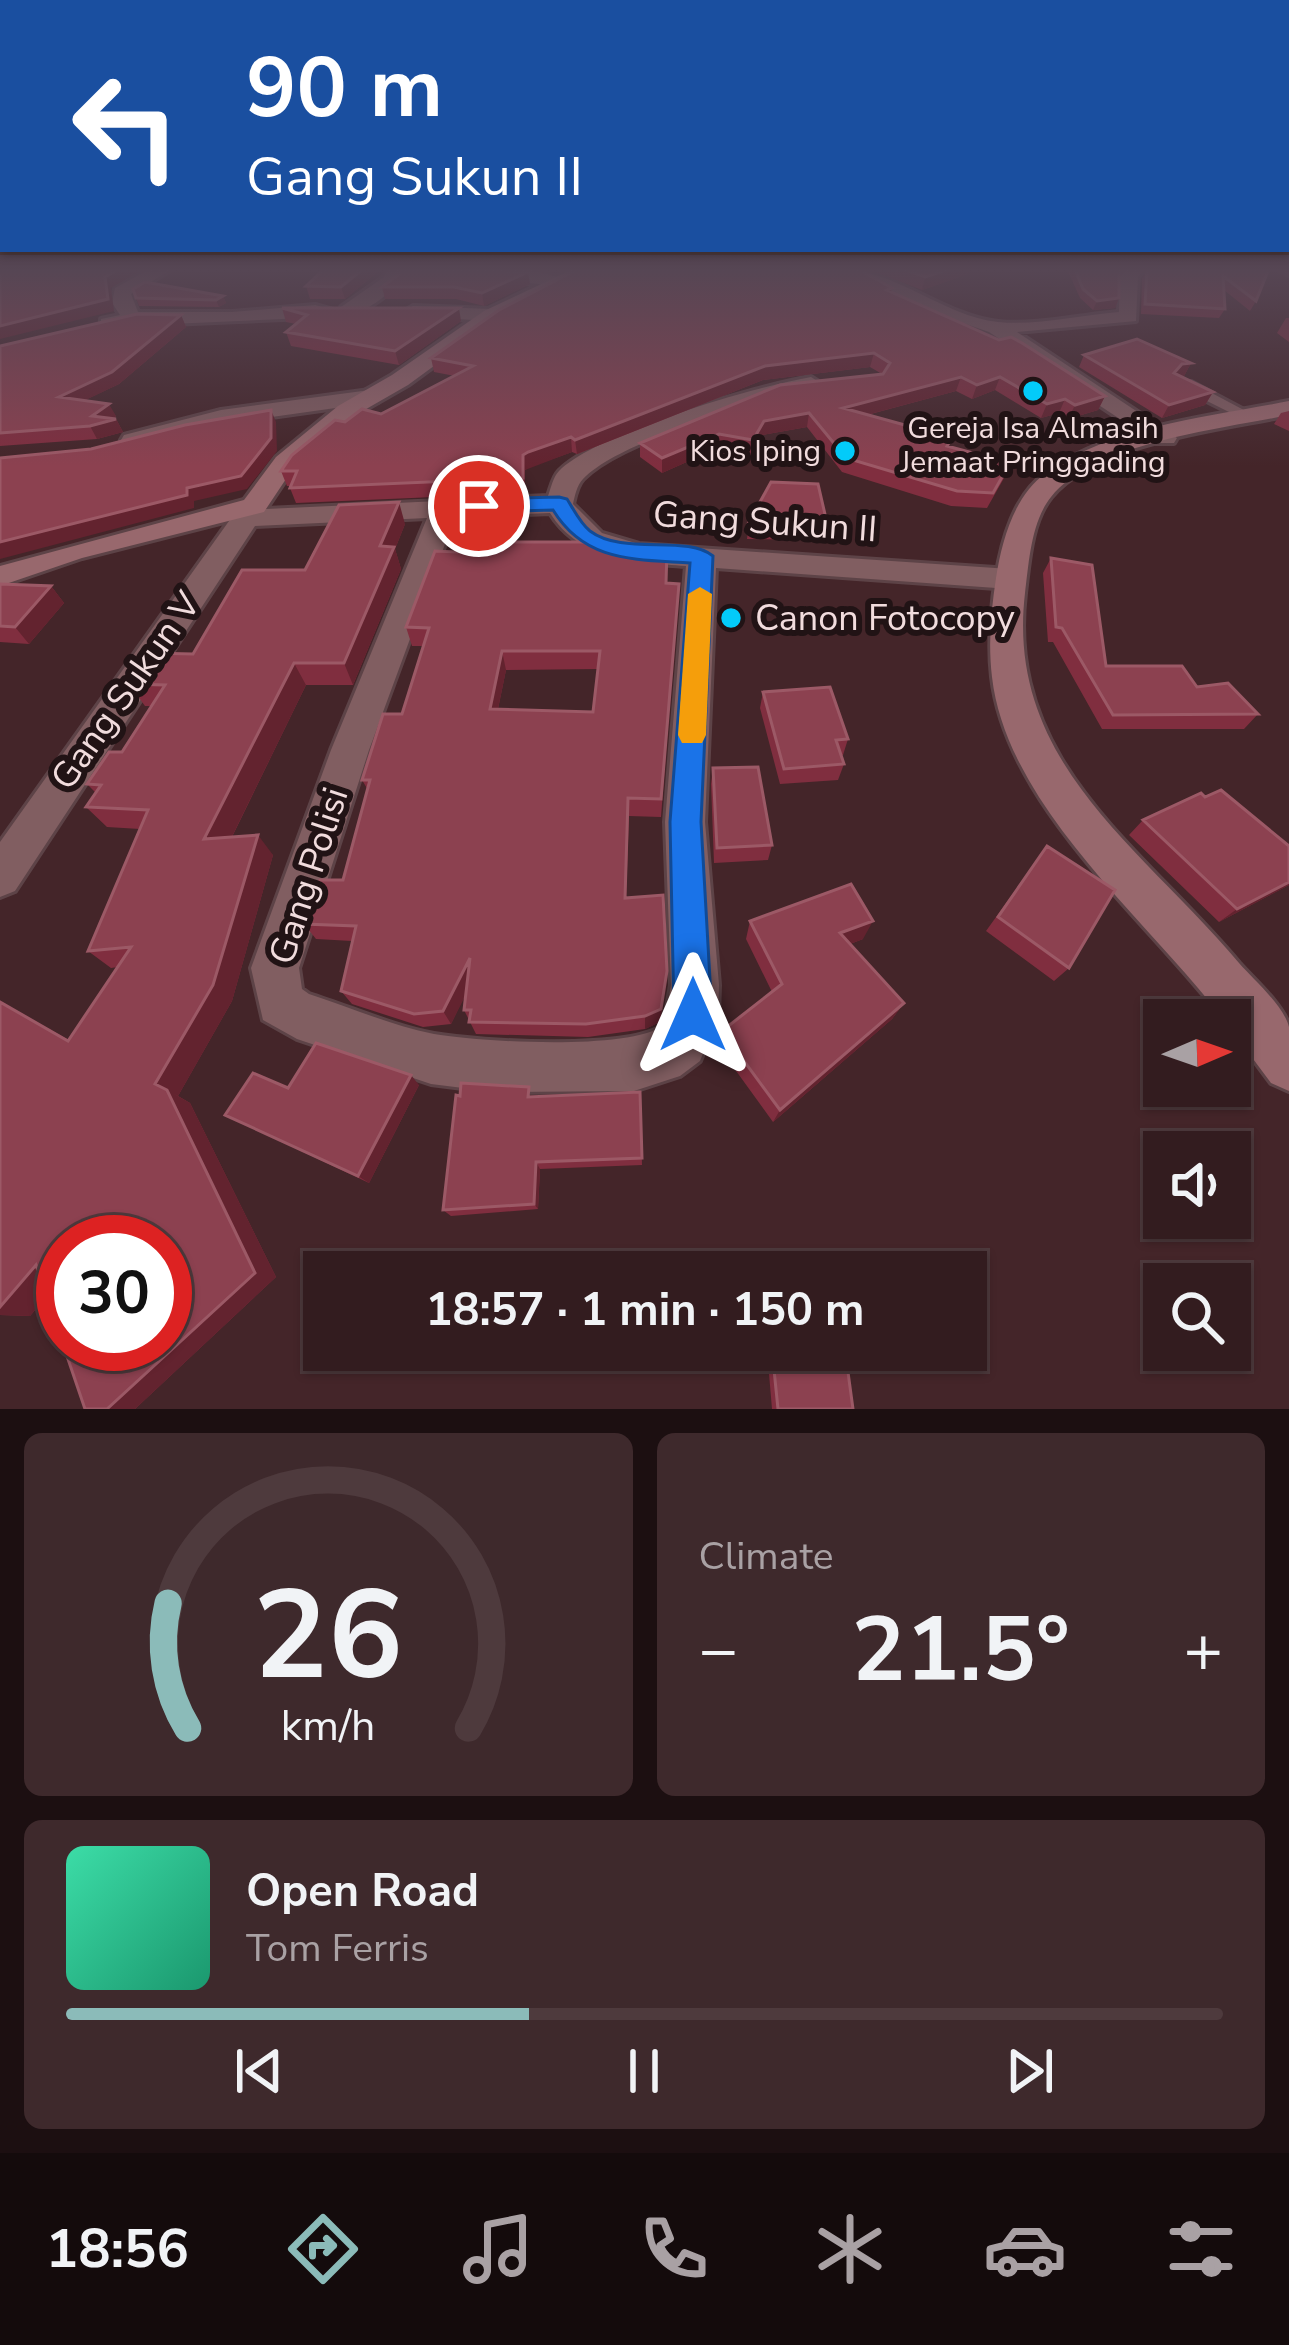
<!DOCTYPE html>
<meta charset="utf-8">
<style>
:root{--surface:#331c1f;--page:#3e292c;--text:#f1f3f6;--muted:#a9a1a4;--line:#4e3a3d;--accent:#8bbbb9}
body{margin:0;font-family:"Nunito Sans",sans-serif;background:var(--page);color:var(--text);height:100vh;display:flex;flex-direction:column;font-size:45px;white-space:nowrap}
*{box-sizing:border-box;margin:0}
p{font-size:39px;color:var(--muted)}
.icon{flex:none;width:66px;height:66px;fill:none;stroke:currentColor;stroke-width:2;stroke-linecap:round;stroke-linejoin:round}
.map{position:relative;height:1409px;overflow:hidden}
.drawer{display:flex;flex-direction:column;gap:24px;padding:24px;background:#1c0f11;flex:1}
.drawer>*{flex:none}
.top-card{position:absolute;left:0px;top:0px;width:1290px;height:252px;box-shadow:0 3px 9px #0004,0 0 0 3px var(--line);background:#1a4fa0;color:#fff;overflow:hidden}
.needle{width:78px;rotate:88deg}
.controls{position:absolute;left:1143px;top:999px;display:grid;gap:24px}
.controls a{display:grid;place-items:center;width:108px;height:108px;border-radius:0px;background:var(--surface);box-shadow:0 3px 9px #0004,0 0 0 3px var(--line);font-size:60px}
.speed{position:absolute;left:36px;top:1215px;display:flex;gap:24px;font-size:60px;font-weight:700;text-align:center}
.speed>*{display:grid;place-content:center;width:156px;height:156px;border-radius:50%;background:var(--surface);box-shadow:0 3px 9px #0004,0 0 0 3px var(--line);line-height:1}
.speed .limit{border:18px solid #d22;background:#fff;color:#111}
.pin{position:absolute;display:grid;place-items:center;width:102px;height:102px;color:#fff;margin:-51px;border:6px solid #fff;border-radius:50%;box-shadow:0 3px 12px #0007}
.me{position:absolute;width:132px;margin:-66px;rotate:0deg;stroke-linejoin:round;filter:drop-shadow(0 0 9px #0008)}
.turn{display:flex;align-items:center;gap:42px;height:252px;padding:0 48px;font-size:54px}
.turn .icon{width:156px;height:156px;stroke-width:2.5}
.turn b{display:block;font-size:84px;line-height:102px}
.big{font-size:90px;font-weight:700;line-height:1.1}
.drawer .tile{flex:1;display:flex;flex-direction:column;justify-content:center;gap:18px;min-width:0;padding:0 42px;border-radius:18px;background:var(--page)}
.drawer .dial{align-items:center;gap:0}
.dial svg{height:312px;overflow:visible;fill:none;stroke:var(--line);stroke-width:7;stroke-linecap:round;text-anchor:middle}
.dial text{fill:var(--text);stroke:none}
.song{display:flex;align-items:center;gap:36px}
.cover{width:144px;height:144px;border-radius:18px;background:linear-gradient(135deg,hsl(160 70% 55%),hsl(160 70% 35%))}
.played{height:12px;border-radius:6px;background:linear-gradient(90deg,var(--accent) 40%,var(--line) 40%)}
.keys{display:flex;justify-content:space-around;direction:ltr}
.heat{display:flex;justify-content:space-between;align-items:center;font-size:66px;direction:ltr}
.drawer .tiles{flex:1;display:grid;gap:24px;grid-template-columns:1fr 1fr}
.tile:last-child{grid-column:span 2}
.trip{position:absolute;left:303px;top:1251px;width:684px;height:120px;border-radius:0px;background:var(--surface);box-shadow:0 3px 9px #0004,0 0 0 3px var(--line);font-weight:700;line-height:120px;text-align:center}
.tabs{display:flex;height:192px;justify-content:space-around;align-items:center;background:#140b0c;color:var(--muted)}
.tabs .icon{width:84px;height:84px}
.tabs .active{color:var(--accent)}
.tabs b{font-size:54px;color:var(--text)}
.map>svg:first-child{display:block}
</style>
<div class="map">
<svg width="1289" height="1409" viewBox="0 0 1289 1409">
<rect width="100%" height="100%" fill="#442529"/>
<g fill="none" stroke-linecap="round" stroke-linejoin="round">
<defs>
<path id="lane" d="M 1181,382 L 1191,382 L 1257,417 L 1245,420 L 1181,388 Z"/>
<path id="street" d="M 150,269 L 172,269 L 131,294 L 138,312 L 232,312 L 315,305 L 337,311 L 327,317 L 101,327 L 101,319 L 120,315 L 112,303 L 115,288 Z
M 387,269 L 405,269 C 398,290 363,317 341,315 L 341,307 L 384,277 Z
M 475,269 L 532,270 L 575,282 L 566,287 L 481,278 L 472,273 Z
M 840,269 C 895,269 943,316 998,322 C 1036,326 1081,315 1119,312 L 1120,277 L 1126,269 L 1144,269 L 1138,277 L 1136,321 L 1017,332 L 1177,438 L 1174,443 L 1156,443 L 989,332 L 899,301 Z
M 1289,269 L 1289,275 L 1279,270 L 1280,269 Z
M 413,306 L 491,309 L 501,315 L 491,321 L 406,316 L 403,312 Z
M 811,377 L 822,384 L 819,389 C 762,402 623,438 583,479 C 577,485 575,495 573,504 L 602,533 L 639,544 L 1010,569 L 1025,579 L 1010,589 L 716,568 L 705,822 L 719,985 L 718,1015 L 700,1061 L 680,1076 L 634,1091 L 495,1092 L 431,1084 L 297,1039 L 263,1020 L 251,968 L 331,750 L 427,518 L 255,526 L 15,891 L 0,897 L 0,842 L 244,500 L 264,500 L 266,509 L 548,496 C 551,488 553,477 559,471 C 599,432 754,387 811,377 ZM 550,513 C 580,561 635,562 686,566 L 665,822 L 671,985 L 664,1025 C 629,1051 481,1042 434,1034 C 392,1026 350,1007 309,994 L 302,989 L 299,968 L 369,750 L 455,517 Z
M 370,390 L 378,392 L 378,402 L 222,424 L 133,447 L 121,440 L 124,435 L 221,410 Z"/>
<path id="secondary" d="M 573,269 L 596,269 L 498,319 L 408,385 L 354,416 L 294,467 L 264,512 L 82,558 L 0,586 L 0,566 L 244,500 L 276,457 L 338,406 L 392,375 L 484,311 Z
M 1289,401 L 1289,415 C 1223,429 1096,442 1051,497 C 1031,522 1029,562 1025,593 C 1005,763 1142,847 1239,963 C 1253,979 1284,1006 1289,1027 C 1289,1046 1289,1071 1289,1091 L 1271,1083 L 1230,1028 L 1230,1020 L 1224,1020 C 1148,920 1007,807 992,677 C 988,643 991,611 996,578 C 1002,540 1014,496 1046,473 C 1114,425 1209,417 1289,401 Z"/>
</defs>
<!-- lane casing -->
<use href="#lane" stroke="#5d4347" stroke-width="6"/>
<!-- street casing -->
<use href="#street" stroke="#5d4347" stroke-width="6"/>
<!-- secondary casing -->
<use href="#secondary" stroke="#5d4347" stroke-width="6"/>
<!-- lane -->
<use href="#lane" fill="#815e61" fill-rule="evenodd"/>
<!-- street -->
<use href="#street" fill="#815e61" fill-rule="evenodd"/>
<!-- secondary -->
<use href="#secondary" fill="#98686d" fill-rule="evenodd"/>
</g>
<!-- wall -->
<path fill="#802e3f" fill-rule="evenodd" d="M 324,269 L 381,269 L 345,299 L 310,299 L 306,286 Z
M 868,269 L 969,269 L 968,274 L 922,290 Z
M 1067,269 L 1122,269 L 1119,272 L 1119,298 L 1115,308 L 1093,310 L 1080,298 Z
M 1147,269 L 1265,269 L 1256,301 L 1250,311 L 1224,290 L 1225,309 L 1219,318 L 1141,314 L 1142,279 Z
M 399,274 L 530,284 L 484,306 L 456,299 L 385,299 L 382,287 Z
M 892,288 L 891,292 L 1105,396 L 1098,410 L 1068,419 L 1059,413 L 1041,418 L 995,390 L 972,399 L 956,391 L 867,415 L 952,438 L 949,446 L 1004,478 L 987,508 L 951,506 L 842,472 L 807,427 L 762,435 L 751,455 L 718,448 L 662,473 L 640,457 L 640,443 L 882,374 L 870,367 L 763,380 L 577,454 L 572,452 L 530,467 L 525,470 L 525,493 L 296,503 L 290,488 L 291,486 L 287,486 L 281,471 L 345,422 L 381,414 L 455,376 L 434,372 L 431,358 Z
M 223,296 L 226,303 L 219,307 L 139,306 L 136,298 Z
M 282,308 L 461,321 L 399,365 L 291,346 L 286,332 L 296,324 L 286,322 Z
M 181,315 L 186,327 L 119,384 L 85,400 L 116,416 L 113,419 L 116,419 L 123,432 L 97,439 L 0,446 L 0,346 Z
M 1286,318 L 1289,318 L 1289,342 L 1277,333 Z
M 1084,355 L 1191,363 L 1184,376 L 1180,376 L 1213,392 L 1205,405 L 1162,418 L 1079,367 Z
M 1289,411 L 1289,431 L 1274,424 L 1281,413 Z
M 521,519 L 516,542 L 666,583 L 679,584 L 661,817 L 629,816 L 626,898 L 667,971 L 660,1022 L 645,1029 L 588,1037 L 476,1034 L 464,1010 L 466,993 L 451,1024 L 423,1027 L 352,1004 L 341,991 L 352,941 L 316,939 L 304,924 L 343,880 L 368,790 L 362,780 L 402,714 L 423,646 L 412,646 L 406,627 L 457,552 ZM 598,669 L 593,712 L 498,709 L 506,670 Z
M 749,522 L 827,523 L 824,540 L 747,539 Z
M 405,524 L 395,549 L 401,569 L 353,685 L 306,685 L 232,837 L 273,855 L 232,1001 L 178,1096 L 190,1103 L 276,1277 L 135,1409 L 85,1409 L 47,1296 L 30,1316 L 0,1315 L 0,1002 L 69,1040 L 118,967 L 111,968 L 88,951 L 140,829 L 107,827 L 86,807 L 96,793 L 87,784 L 122,752 L 152,706 L 145,706 L 129,684 L 193,654 L 305,570 Z
M 1051,558 L 1106,666 L 1197,687 L 1258,714 L 1244,729 L 1102,729 L 1053,642 L 1048,642 L 1043,573 Z
M 0,584 L 51,586 L 64,603 L 29,644 L 0,642 Z
M 763,692 L 848,739 L 843,755 L 841,756 L 844,764 L 838,780 L 780,784 L 760,708 Z
M 713,768 L 772,845 L 768,860 L 714,863 L 711,784 Z
M 1143,820 L 1289,846 L 1289,885 L 1219,922 L 1129,835 Z
M 1047,846 L 1069,968 L 1054,981 L 986,931 Z
M 750,921 L 863,939 L 850,944 L 904,1003 L 892,1019 L 773,1122 L 718,1046 L 722,1031 L 772,992 L 746,939 Z
M 419,1085 L 369,1183 L 225,1115 L 288,1088 Z
M 640,1092 L 642,1165 L 540,1169 L 538,1209 L 451,1216 L 443,1210 L 460,1096 L 533,1097 Z
M 767,1350 L 845,1350 L 853,1409 L 772,1409 Z"/>
<!-- shaded-wall -->
<path fill="#63232f" d="M 119,269 L 143,269 L 111,288 L 114,311 L 0,339 L 0,326 Z
M 363,269 L 381,269 L 345,299 L 341,287 Z
M 950,269 L 969,269 L 968,274 L 922,290 L 925,277 Z
M 528,272 L 530,284 L 484,306 L 482,293 Z
M 223,296 L 226,303 L 219,307 L 216,300 Z
M 1119,298 L 1115,308 L 1093,310 L 1097,301 Z
M 459,308 L 461,321 L 399,365 L 395,351 Z
M 181,315 L 186,327 L 119,384 L 67,409 L 59,397 Z
M 874,353 L 870,367 L 763,380 L 577,454 L 575,440 L 765,366 Z
M 1191,363 L 1184,376 L 1175,377 L 1174,373 L 1182,364 Z
M 961,377 L 956,391 L 840,422 L 843,408 Z
M 1000,377 L 995,390 L 972,399 L 977,385 Z
M 1213,392 L 1205,405 L 1162,418 L 1169,405 Z
M 1105,396 L 1098,410 L 1068,419 L 1075,405 Z
M 1065,399 L 1059,413 L 1041,418 L 1047,404 Z
M 109,404 L 116,416 L 111,420 L 116,419 L 123,432 L 97,439 L 90,426 L 92,416 Z
M 271,410 L 276,422 L 277,451 L 247,489 L 194,501 L 194,508 L 0,559 L 0,542 L 187,488 Z
M 809,413 L 807,427 L 762,435 L 751,455 L 753,440 L 764,421 Z
M 719,434 L 718,448 L 662,473 L 662,458 Z
M 571,437 L 572,452 L 525,470 L 525,493 L 523,455 Z
M 518,500 L 521,519 L 513,561 L 510,542 Z
M 399,502 L 405,524 L 395,549 L 401,569 L 353,685 L 344,663 L 380,546 Z
M 51,586 L 64,603 L 29,644 L 15,627 Z
M 502,651 L 506,670 L 494,728 L 490,709 Z
M 294,663 L 306,685 L 221,859 L 204,839 Z
M 258,835 L 273,855 L 232,1001 L 178,1096 L 155,1084 Z
M 1289,882 L 1289,885 L 1219,922 L 1237,909 Z
M 873,921 L 863,939 L 832,951 L 840,933 Z
M 470,958 L 477,973 L 451,1024 L 443,1011 Z
M 667,971 L 660,1022 L 645,1029 L 645,1016 Z
M 904,1003 L 892,1019 L 773,1122 L 780,1110 Z
M 411,1075 L 419,1085 L 369,1183 L 358,1176 Z
M 167,1090 L 190,1103 L 276,1277 L 135,1409 L 107,1409 Z
M 536,1162 L 540,1169 L 538,1209 L 534,1204 Z
M 36,1265 L 63,1276 L 30,1316 L 0,1315 L 0,1307 Z"/>
<!-- building -->
<path fill="#8c4150" stroke="#9c5966" stroke-width="3" fill-rule="evenodd" d="M 0,269 L 119,269 L 105,277 L 108,299 L 0,326 Z
M 324,269 L 363,269 L 341,287 L 306,286 Z
M 401,269 L 448,269 L 528,272 L 482,293 L 454,287 L 382,287 L 399,274 Z
M 578,269 L 858,269 L 892,288 L 887,290 L 999,340 L 1011,337 L 1022,343 L 1105,396 L 1075,405 L 1065,399 L 1047,404 L 1000,377 L 977,385 L 961,377 L 843,408 L 952,438 L 947,446 L 1010,463 L 993,493 L 957,491 L 846,458 L 809,413 L 764,421 L 753,440 L 719,434 L 662,458 L 640,443 L 780,385 L 883,374 L 890,363 L 874,353 L 765,366 L 575,440 L 571,437 L 528,452 L 523,455 L 523,478 L 290,488 L 297,471 L 281,471 L 292,455 L 335,420 L 345,422 L 362,409 L 381,414 L 473,366 L 431,358 L 499,310 Z
M 903,269 L 950,269 L 925,277 Z
M 1075,269 L 1119,269 L 1119,298 L 1097,301 L 1083,289 Z
M 1147,269 L 1265,269 L 1268,271 L 1256,301 L 1223,276 L 1225,309 L 1145,304 Z
M 145,282 L 223,296 L 216,300 L 136,298 L 133,289 Z
M 282,308 L 459,308 L 395,351 L 286,332 L 307,315 Z
M 137,314 L 181,315 L 112,372 L 59,397 L 109,404 L 92,416 L 116,419 L 90,426 L 0,433 L 0,346 Z
M 1137,339 L 1191,363 L 1182,364 L 1174,373 L 1213,392 L 1169,405 L 1084,355 Z
M 271,410 L 271,438 L 241,476 L 187,488 L 187,495 L 0,542 L 0,458 L 91,449 L 185,425 Z
M 771,482 L 818,484 L 827,523 L 749,522 Z
M 518,500 L 510,542 L 611,542 L 667,550 L 666,583 L 679,584 L 661,799 L 628,798 L 625,898 L 663,895 L 667,971 L 661,1009 L 645,1016 L 586,1024 L 469,1022 L 471,1010 L 464,1010 L 470,958 L 443,1011 L 414,1014 L 341,991 L 356,926 L 304,924 L 320,880 L 343,880 L 370,780 L 362,780 L 383,714 L 402,714 L 429,628 L 406,627 L 435,551 L 457,552 L 469,502 ZM 502,651 L 600,651 L 593,712 L 490,709 Z
M 399,502 L 380,546 L 394,547 L 344,663 L 294,663 L 204,839 L 258,835 L 213,985 L 155,1084 L 167,1090 L 255,1273 L 107,1409 L 85,1409 L 36,1265 L 0,1307 L 0,1002 L 68,1041 L 131,947 L 88,951 L 148,810 L 86,807 L 101,785 L 87,784 L 109,752 L 122,752 L 165,685 L 129,684 L 149,653 L 193,654 L 242,570 L 305,570 L 339,505 ZM 63,1242 L 165,1242 L 165,1344 L 63,1344 Z
M 1051,558 L 1092,565 L 1106,666 L 1182,666 L 1197,687 L 1228,683 L 1258,714 L 1113,715 L 1062,628 L 1056,627 Z
M 0,584 L 51,586 L 15,627 L 0,626 Z
M 830,687 L 848,739 L 836,740 L 844,764 L 784,769 L 763,692 Z
M 758,767 L 772,845 L 717,848 L 713,768 Z
M 1221,790 L 1289,846 L 1289,882 L 1237,909 L 1143,820 L 1201,793 L 1205,797 Z
M 1047,846 L 1115,890 L 1069,968 L 998,917 Z
M 851,884 L 873,921 L 840,933 L 904,1003 L 780,1110 L 722,1031 L 782,984 L 750,921 Z
M 316,1043 L 411,1075 L 358,1176 L 225,1115 L 253,1073 L 288,1088 Z
M 461,1083 L 529,1087 L 528,1097 L 640,1092 L 642,1158 L 536,1162 L 534,1204 L 443,1210 L 456,1095 L 460,1096 Z
M 772,1350 L 845,1350 L 853,1409 L 778,1409 Z"/>
<!-- sky -->
<linearGradient id="sky" x2="0" y2="1"><stop stop-color="#251417"/><stop offset="0.58" stop-color="#564654"/><stop offset="1" stop-color="#564654" stop-opacity="0"/></linearGradient>
<rect width="1289" height="466" fill="url(#sky)"/>
<!-- route -->
<path fill="#1a73e8" stroke="#114b97" stroke-width="3" d="M 559,497 L 567,499 C 574,510 580,523 590,531 C 623,556 687,534 713,556 L 701,822 L 712,1015 L 706,1028 L 693,1034 L 680,1028 L 674,1015 L 670,822 L 690,563 C 633,559 585,562 553,510 L 479,512 L 468,506 L 479,499 Z"/>
<!-- slow -->
<path fill="#f59e0b" d="M 700,587 L 712,594 L 706,735 L 702,743 L 682,743 L 678,735 L 688,594 Z"/>
<!-- markers -->
<g fill="#03cbf9" stroke="#211315" stroke-width="4.5">
<circle cx="1033" cy="391" r="12"/>
<circle cx="845" cy="451" r="12"/>
<circle cx="731" cy="618" r="12"/>
</g>
<g text-anchor="middle" dominant-baseline="central" stroke-width="12" stroke-linejoin="round" paint-order="stroke">
<!-- far-poi labels -->
<g font-size="30" fill="#f1dcdd" stroke="#211315">
<text x="1033" y="428">Gereja Isa Almasih<tspan x="1033" dy="34">Jemaat Pringgading</tspan></text>
<text x="821" y="451" text-anchor="end">Kios Iping</text>
</g>
<!-- street labels -->
<g font-size="36" fill="#f1dcdd" stroke="#211315">
<text transform="translate(765 522) rotate(4)">Gang Sukun II</text>
<text transform="translate(126 691) rotate(-55)">Gang Sukun V</text>
<text transform="translate(309 876) rotate(-72)">Gang Polisi</text>
</g>
<!-- poi labels -->
<g font-size="36" fill="#f1dcdd" stroke="#211315" text-anchor="start">
<text x="755" y="618">Canon Fotocopy</text>
</g>
</g>
</svg>
<div class="controls">
<a><svg class="needle" viewBox="-14 -14 28 28"><path d="M0-13l5 13h-10z" fill="#e53935"/><path d="M0 13l5-13h-10z" fill="#a9a1a4"/></svg></a>
<a><svg class="icon" aria-label="sound" viewBox="0 0 24 24"><path d="M4 9h4l5-4v14l-5-4H4zM17 9q2 3 0 6"/></svg></a>
<a><svg class="icon" aria-label="search" viewBox="0 0 24 24"><circle cx="10" cy="10" r="6"/><path d="M15 15l6 6"/></svg></a>
</div>
<div class="speed"><div class="limit">30</div></div>
<div class="pin" style="left:479px;top:506px;background:#d93025"><svg class="icon" aria-label="arrive" viewBox="0 0 24 24"><path d="M6 21V4h12l-3 4 3 4H6"/></svg></div>
<svg class="me" style="left:693px;top:1015px" viewBox="-20 -20 40 40"><path d="M0-17L14 15 0 8-14 15z" fill="#1a73e8" stroke="#fff" stroke-width="4"/></svg>
<div class="trip">18:57 · 1 min · 150 m</div>
<div class="top-card">
<div class="turn"><svg class="icon" aria-label="left" viewBox="0 0 24 24"><path d="M17 20v-9H6M10 6l-5 5 5 5"/></svg><div><b>90 m</b>Gang Sukun II</div></div>
</div>
</div>
<section class="drawer">
<div class="tiles">
<div class="tile dial"><svg viewBox="0 0 100 80">
<path d="M14 69A42 42 0 1 1 86 69"/>
<path d="M14 69A42 42 0 0 1 9 37" stroke="#8bbbb9"/>
<text x="50" y="56" font-size="32" font-weight="700">26</text>
<text x="50" y="72" font-size="11">km/h</text>
</svg></div>
<div class="tile"><p>Climate</p>
<div class="heat"><a>−</a><b class="big">21.5°</b><a>+</a></div>
</div>
<div class="tile">
<div class="song"><i class="cover"></i><div><b>Open Road</b><p>Tom Ferris</p></div></div>
<div class="played"></div>
<div class="keys"><svg class="icon" aria-label="previous" viewBox="0 0 24 24"><path d="M18 5L8 12l10 7zM5 5v14"/></svg><svg class="icon" aria-label="pause" viewBox="0 0 24 24"><path d="M8 5v14M16 5v14"/></svg><svg class="icon" aria-label="next" viewBox="0 0 24 24"><path d="M6 5l10 7-10 7zM19 5v14"/></svg></div>
</div>
</div>
</section>
<nav class="tabs">
<b>18:56</b>
<svg class="icon active" aria-label="directions" viewBox="0 0 24 24"><path d="M12 3l9 9-9 9-9-9zM9 14v-3h6M13 9l2 2-2 2"/></svg>
<svg class="icon" aria-label="music" viewBox="0 0 24 24"><path d="M9 18V5l10-2v13"/><circle cx="6" cy="18" r="3"/><circle cx="16" cy="16" r="3"/></svg>
<svg class="icon" aria-label="phone" viewBox="0 0 24 24"><path d="M5 4h4l2 5-3 2q2 4 5 5l2-3 5 2v4C11 20 4 13 5 4z"/></svg>
<svg class="icon" aria-label="climate" viewBox="0 0 24 24"><path d="M12 3v18M4 7l16 10M4 17L20 7"/></svg>
<svg class="icon" aria-label="car" viewBox="0 0 24 24"><path d="M5 17H2v-5l4-1 3-4h7l3 4 3 1v5h-3M9 17h6M6 11h13"/><circle cx="7" cy="17" r="2"/><circle cx="17" cy="17" r="2"/></svg>
<svg class="icon" aria-label="filters" viewBox="0 0 24 24"><path d="M4 7h16M4 17h16"/><circle cx="9" cy="7" r="2"/><circle cx="15" cy="17" r="2"/></svg>
</nav>
